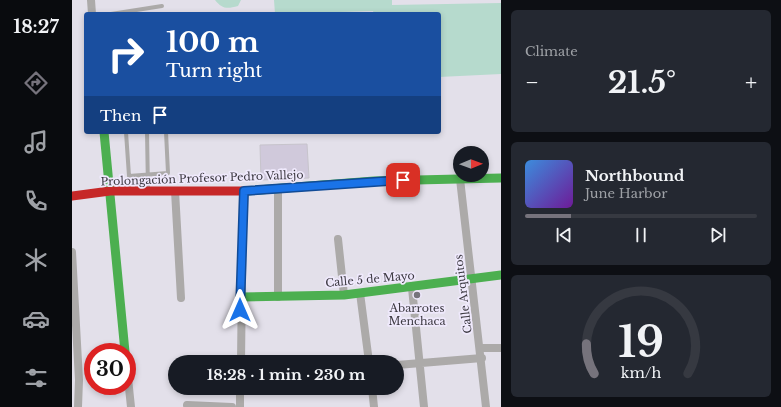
<!DOCTYPE html>
<meta charset="utf-8">
<style>
:root{--surface:#171b24;--page:#242831;--text:#f1f3f6;--muted:#9ea1a6;--line:#363941;--accent:#76737c}
body{margin:0;font-family:"Libre Baskerville",serif;background:var(--page);color:var(--text);height:100vh;display:flex;flex-direction:column;font-size:15px;white-space:nowrap}
*{box-sizing:border-box;margin:0}
p{font-size:13px;color:var(--muted)}
.icon{flex:none;width:22px;height:22px;fill:none;stroke:currentColor;stroke-width:2;stroke-linecap:round;stroke-linejoin:round}
.map{position:relative;flex:1;overflow:hidden}
.drawer{display:flex;flex-direction:column;gap:10px;padding:10px;background:#0d0f14;width:280px}
.drawer>*{flex:none}
.banner{position:absolute;left:12px;top:12px;width:357px;height:122px;border-radius:4px;box-shadow:0 2px 6px #0003;background:#1a4fa0;color:#fff;overflow:hidden}
.needle{width:26px;rotate:89deg}
.buttons{position:absolute;left:381px;top:146px;display:grid;gap:8px}
.buttons a{display:grid;place-items:center;width:36px;height:36px;border-radius:50%;background:var(--surface);box-shadow:0 2px 6px #0003;font-size:20px}
.speed{position:absolute;left:12px;top:343px;display:flex;gap:8px;font-size:20px;font-weight:700;text-align:center}
.speed>*{display:grid;place-content:center;width:52px;height:52px;border-radius:50%;background:var(--surface);box-shadow:0 2px 6px #0003;line-height:1}
.speed .limit{border:6px solid #d22;background:#fff;color:#111}
.pin{position:absolute;display:grid;place-items:center;width:34px;height:34px;color:#fff;margin:-17px;border-radius:8px;box-shadow:0 2px 6px #0006}
.me{position:absolute;width:44px;margin:-22px;rotate:0deg;stroke-linejoin:round;filter:drop-shadow(0 0 3px #0008)}
.turn{display:flex;align-items:center;gap:14px;height:84px;padding:0 16px;font-size:18px}
.turn .icon{width:52px;height:52px;stroke-width:2.5}
.turn b{display:block;font-size:28px;line-height:34px}
.then{display:flex;align-items:center;height:38px;padding:0 16px;background:#0003;gap:8px;font-size:15px}
.big{font-size:30px;font-weight:700;line-height:1.1}
.drawer .card{flex:1;display:flex;flex-direction:column;justify-content:center;gap:6px;min-width:0;padding:0 14px;border-radius:6px;background:var(--page)}
.drawer .dial{align-items:center;gap:0}
.dial svg{height:104px;overflow:visible;fill:none;stroke:var(--line);stroke-width:7;stroke-linecap:round;text-anchor:middle}
.dial text{fill:var(--text);stroke:none}
.song{display:flex;align-items:center;gap:12px}
.cover{width:48px;height:48px;border-radius:6px;background:linear-gradient(135deg,hsl(210 70% 55%),hsl(280 70% 35%))}
.played{height:4px;border-radius:2px;background:linear-gradient(90deg,var(--accent) 20%,var(--line) 20%)}
.keys{display:flex;justify-content:space-around;direction:ltr}
.heat{display:flex;justify-content:space-between;align-items:center;font-size:22px;direction:ltr}
.trip{position:absolute;left:96px;top:355px;width:236px;height:40px;border-radius:20px;background:var(--surface);box-shadow:0 2px 6px #0003;font-weight:700;line-height:40px;text-align:center}
main{display:flex;flex:1;min-height:0}
.tab-bar{display:flex;flex-direction:column;width:72px;justify-content:space-around;align-items:center;background:#090b0e;color:var(--muted)}
.tab-bar .icon{width:28px;height:28px}
.tab-bar .current{color:var(--accent)}
.tab-bar b{font-size:18px;color:var(--text)}
.map>svg:first-child{display:block}
</style>
<main>
<nav class="tab-bar">
<b>18:27</b>
<svg class="icon current" aria-label="directions" viewBox="0 0 24 24"><path d="M12 3l9 9-9 9-9-9zM9 14v-3h6M13 9l2 2-2 2"/></svg>
<svg class="icon" aria-label="music" viewBox="0 0 24 24"><path d="M9 18V5l10-2v13"/><circle cx="6" cy="18" r="3"/><circle cx="16" cy="16" r="3"/></svg>
<svg class="icon" aria-label="phone" viewBox="0 0 24 24"><path d="M5 4h4l2 5-3 2q2 4 5 5l2-3 5 2v4C11 20 4 13 5 4z"/></svg>
<svg class="icon" aria-label="climate" viewBox="0 0 24 24"><path d="M12 3v18M4 7l16 10M4 17L20 7"/></svg>
<svg class="icon" aria-label="car" viewBox="0 0 24 24"><path d="M5 17H2v-5l4-1 3-4h7l3 4 3 1v5h-3M9 17h6M6 11h13"/><circle cx="7" cy="17" r="2"/><circle cx="17" cy="17" r="2"/></svg>
<svg class="icon" aria-label="filters" viewBox="0 0 24 24"><path d="M4 7h16M4 17h16"/><circle cx="9" cy="7" r="2"/><circle cx="15" cy="17" r="2"/></svg>
</nav>
<div class="map">
<svg width="429" height="407" viewBox="0 0 429 407">
<rect width="100%" height="100%" fill="#e3e0ea"/>
<!-- green -->
<path fill="#b6dacd" d="M 143,0 L 169,0 L 166,6 C 155,9 150,9 143,0 Z
M 202,0 L 320,0 L 320,5 L 429,3 L 429,74 L 367,77 L 367,14 L 302,14 L 301,11 L 203,14 Z"/>
<!-- building -->
<path fill="#d0c9db" stroke="#c7c4cc" d="M 235,144 L 237,178 L 189,180 L 188,145 Z"/>
<g fill="none" stroke-linecap="round" stroke-linejoin="round">
<!-- lane -->
<path stroke="#acaaa9" stroke-width="4" d="M 39,14 L 90,6
M 54,132 L 57,176 L 96,173 L 94,132
M 75,132 L 76,190"/>
<!-- street -->
<path stroke="#acaaa9" stroke-width="8" d="M 19,0 L 20,14
M 388,179 L 414,407
M 103,191 L 109,298
M 266,239 L 272,295
M 0,252 L 7,380 L 6,407
M 340,288 L 352,407
M 288,293 L 297,362
M 206,297 L 206,189
M 409,348 L 429,348
M 169,362 L 171,191
M 325,365 L 410,358
M 55,369 L 59,407
M 300,388 L 302,407
M 115,405 L 160,407
M 168,407 L 168,388"/>
<!-- fast -->
<path stroke="#4caf50" stroke-width="9" d="M 32,132 L 53,352
M 174,191 L 302,181 L 429,178
M 168,297 L 272,295 L 429,275"/>
<!-- jam -->
<path stroke="#c62828" stroke-width="9" d="M 0,196 L 38,191 L 174,191"/>
</g>
<g fill="none" stroke-linecap="round" stroke-linejoin="round">
<defs>
<path id="route" d="M 168,310 L 172,191 L 331,180"/>
</defs>
<!-- route casing -->
<use href="#route" stroke="#114b97" stroke-width="10"/>
<!-- route -->
<use href="#route" stroke="#1a73e8" stroke-width="7"/>
</g>
<!-- markers -->
<circle fill="#76737c" stroke="#efe9fc" stroke-width="1.5" cx="345" cy="295" r="4"/>
<g text-anchor="middle" dominant-baseline="central" stroke-width="3.5" stroke-linejoin="round" paint-order="stroke">
<!-- street labels -->
<g font-size="11" fill="#3c3941" stroke="#efe9fc">
<text transform="translate(130 178) rotate(-2)">Prolongación Profesor Pedro Vallejo</text>
<text transform="translate(298 279) rotate(-5)">Calle 5 de Mayo</text>
<text transform="translate(391 294) rotate(-97)">Calle Arquitos</text>
</g>
<!-- poi labels -->
<g font-size="11" fill="#3c3941" stroke="#efe9fc">
<text x="345" y="308">Abarrotes<tspan x="345" dy="13">Menchaca</tspan></text>
</g>
</g>
</svg>
<div class="buttons">
<a><svg class="needle" viewBox="-14 -14 28 28"><path d="M0-13l5 13h-10z" fill="#e53935"/><path d="M0 13l5-13h-10z" fill="#9ea1a6"/></svg></a>
</div>
<div class="speed"><div class="limit">30</div></div>
<div class="pin" style="left:331px;top:180px;background:#d93025"><svg class="icon" aria-label="arrive" viewBox="0 0 24 24"><path d="M6 21V4h12l-3 4 3 4H6"/></svg></div>
<svg class="me" style="left:168px;top:310px" viewBox="-20 -20 40 40"><path d="M0-17L14 15 0 8-14 15z" fill="#1a73e8" stroke="#fff" stroke-width="4"/></svg>
<div class="trip">18:28 · 1 min · 230 m</div>
<div class="banner">
<div class="turn"><svg class="icon" aria-label="right" viewBox="0 0 24 24"><path d="M7 20v-9h11M14 6l5 5-5 5"/></svg><div><b>100 m</b>Turn right</div></div>
<div class="then">Then<svg class="icon" aria-label="arrive" viewBox="0 0 24 24"><path d="M6 21V4h12l-3 4 3 4H6"/></svg></div>
</div>
</div>
<section class="drawer">
<div class="card"><p>Climate</p>
<div class="heat"><a>−</a><b class="big">21.5°</b><a>+</a></div>
</div>
<div class="card">
<div class="song"><i class="cover"></i><div><b>Northbound</b><p>June Harbor</p></div></div>
<div class="played"></div>
<div class="keys"><svg class="icon" aria-label="previous" viewBox="0 0 24 24"><path d="M18 5L8 12l10 7zM5 5v14"/></svg><svg class="icon" aria-label="pause" viewBox="0 0 24 24"><path d="M8 5v14M16 5v14"/></svg><svg class="icon" aria-label="next" viewBox="0 0 24 24"><path d="M6 5l10 7-10 7zM19 5v14"/></svg></div>
</div>
<div class="card dial"><svg viewBox="0 0 100 80">
<path d="M14 69A42 42 0 1 1 86 69"/>
<path d="M14 69A42 42 0 0 1 8 46" stroke="#76737c"/>
<text x="50" y="56" font-size="32" font-weight="700">19</text>
<text x="50" y="72" font-size="11">km/h</text>
</svg></div>
</section>
</main>
